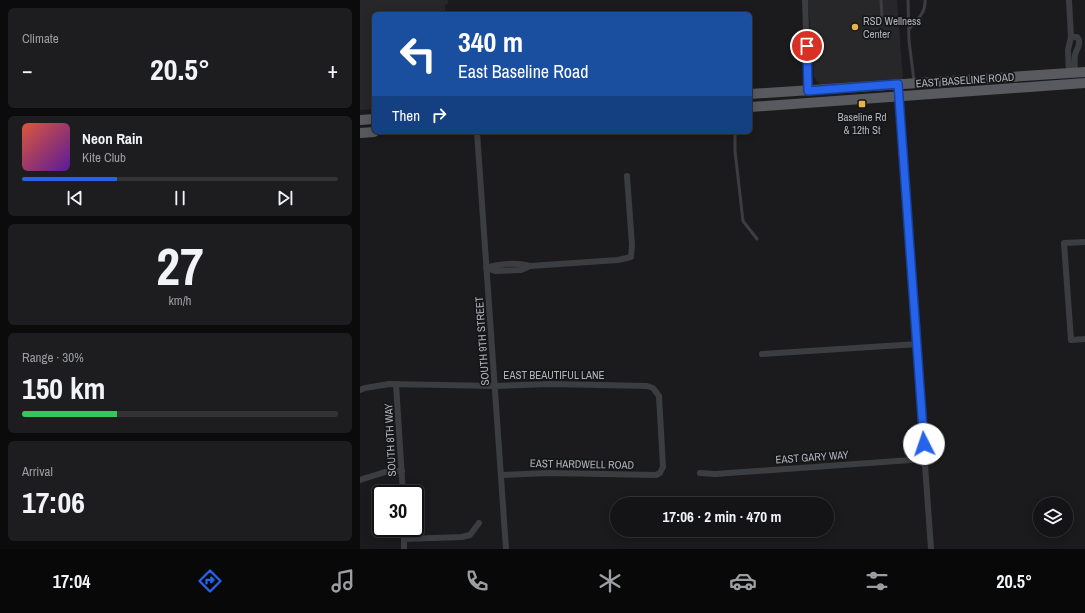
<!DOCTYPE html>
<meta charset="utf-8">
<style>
:root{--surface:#141416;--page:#1d1d1f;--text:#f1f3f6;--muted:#9d9ea1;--line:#333335;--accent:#2563eb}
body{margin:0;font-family:"Archivo Narrow",sans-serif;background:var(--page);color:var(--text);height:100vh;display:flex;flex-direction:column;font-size:15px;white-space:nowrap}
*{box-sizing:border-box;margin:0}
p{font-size:13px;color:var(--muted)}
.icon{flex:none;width:22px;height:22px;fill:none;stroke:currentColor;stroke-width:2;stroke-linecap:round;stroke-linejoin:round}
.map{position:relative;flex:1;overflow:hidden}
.panel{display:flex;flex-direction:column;gap:8px;padding:8px;background:#0b0b0c;width:360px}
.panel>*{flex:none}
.hud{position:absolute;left:12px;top:12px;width:380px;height:122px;border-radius:6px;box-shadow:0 2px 10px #0003,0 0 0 1px var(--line);background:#1a4fa0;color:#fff;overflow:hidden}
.fabs{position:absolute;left:673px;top:497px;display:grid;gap:8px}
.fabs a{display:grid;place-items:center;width:40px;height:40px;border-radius:50%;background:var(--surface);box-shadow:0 2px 10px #0003,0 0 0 1px var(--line);font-size:20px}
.speed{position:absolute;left:12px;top:485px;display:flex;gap:8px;font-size:20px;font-weight:700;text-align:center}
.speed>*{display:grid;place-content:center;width:52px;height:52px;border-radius:50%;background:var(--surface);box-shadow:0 2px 10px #0003,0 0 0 1px var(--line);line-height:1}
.speed .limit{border:2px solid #111;border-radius:6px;background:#fff;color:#111}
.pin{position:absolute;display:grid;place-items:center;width:34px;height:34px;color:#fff;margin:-17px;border:2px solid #fff;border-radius:50%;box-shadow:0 1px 4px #0007}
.me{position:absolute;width:44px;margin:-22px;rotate:356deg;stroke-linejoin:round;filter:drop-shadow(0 0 3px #0008)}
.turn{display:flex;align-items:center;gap:14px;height:84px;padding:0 20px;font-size:18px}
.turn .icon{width:52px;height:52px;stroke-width:2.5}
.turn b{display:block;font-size:28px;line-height:34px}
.then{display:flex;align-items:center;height:38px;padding:0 20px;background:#0003;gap:8px;font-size:15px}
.big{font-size:30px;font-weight:700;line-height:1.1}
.panel .tile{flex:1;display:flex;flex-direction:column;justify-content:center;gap:6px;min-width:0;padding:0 14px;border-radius:6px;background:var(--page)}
.panel .dial{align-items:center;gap:0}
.dial b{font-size:52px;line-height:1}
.song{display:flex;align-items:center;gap:12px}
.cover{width:48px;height:48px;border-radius:6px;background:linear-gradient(135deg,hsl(10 70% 55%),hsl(270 70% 35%))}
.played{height:4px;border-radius:2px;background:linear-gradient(90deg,var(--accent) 30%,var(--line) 30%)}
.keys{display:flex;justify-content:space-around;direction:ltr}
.heat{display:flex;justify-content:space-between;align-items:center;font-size:22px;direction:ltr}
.charge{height:6px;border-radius:3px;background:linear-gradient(90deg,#34c759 30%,var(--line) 0)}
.trip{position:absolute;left:250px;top:497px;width:224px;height:40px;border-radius:20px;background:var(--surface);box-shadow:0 2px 10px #0003,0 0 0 1px var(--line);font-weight:700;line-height:40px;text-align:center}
.tab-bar{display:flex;height:64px;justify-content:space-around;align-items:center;background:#080809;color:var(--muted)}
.tab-bar .icon{width:28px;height:28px}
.tab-bar .selected{color:var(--accent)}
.tab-bar b{font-size:18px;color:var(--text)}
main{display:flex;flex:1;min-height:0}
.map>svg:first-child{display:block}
</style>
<main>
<section class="panel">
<div class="tile"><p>Climate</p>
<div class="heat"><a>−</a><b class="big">20.5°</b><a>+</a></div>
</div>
<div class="tile">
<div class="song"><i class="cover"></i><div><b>Neon Rain</b><p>Kite Club</p></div></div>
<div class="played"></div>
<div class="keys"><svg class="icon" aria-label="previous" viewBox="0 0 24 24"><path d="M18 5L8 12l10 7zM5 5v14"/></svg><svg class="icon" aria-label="pause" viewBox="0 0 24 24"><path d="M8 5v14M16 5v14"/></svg><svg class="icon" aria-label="next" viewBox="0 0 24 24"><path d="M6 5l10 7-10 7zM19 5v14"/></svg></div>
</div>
<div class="tile dial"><b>27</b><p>km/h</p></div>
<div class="tile"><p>Range · 30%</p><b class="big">150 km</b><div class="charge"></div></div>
<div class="tile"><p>Arrival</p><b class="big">17:06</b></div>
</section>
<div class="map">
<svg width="725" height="549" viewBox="0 0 725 549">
<rect width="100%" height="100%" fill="#1b1b1d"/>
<!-- built -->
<path fill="#27272a" d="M 0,0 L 88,0 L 88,4 L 85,5 L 85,14 L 14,14 L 14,109 L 0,110 Z
M 448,0 L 537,0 L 543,80 L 463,85 L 457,82 L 454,77 Z"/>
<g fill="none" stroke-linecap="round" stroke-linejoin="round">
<!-- lane -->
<path stroke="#3c3d41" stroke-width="3" d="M 521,0 L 522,18
M 548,0 L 549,41 L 554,81
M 549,29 C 557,20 566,13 565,0
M 375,132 L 375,151 L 383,221 L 397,239"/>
<!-- street -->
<path stroke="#3c3d41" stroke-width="6" d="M 445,0 L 448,91
M 709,0 L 711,37 L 708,50 L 709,73
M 711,37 L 717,37 L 719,40 C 720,48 716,49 715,55 C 714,61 715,67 715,72
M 538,84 L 571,549
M 117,132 L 146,549
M 725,242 L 704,243 L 711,340 L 725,339
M 126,268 L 135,271 L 161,270 L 170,266 L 258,260 L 271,257 L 272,245 L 267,176
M 126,268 C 140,264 156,262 170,266
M 402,354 L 558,344
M 36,384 L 43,494
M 0,390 L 5,388 L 29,384 L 135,386 L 191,384 L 287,386 L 293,388 L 299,396 L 303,467 L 300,473 L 296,475 L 189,473 L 142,475
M 340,473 L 355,474 L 565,459
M 0,480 L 25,472 L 42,471
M 44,528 L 44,549
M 44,539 L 102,537 L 110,535 L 119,523"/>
<!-- primary -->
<path stroke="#585a60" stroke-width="10" d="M 390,94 L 725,72
M 390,107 L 725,83
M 0,120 L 14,119
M 0,133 L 14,132"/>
</g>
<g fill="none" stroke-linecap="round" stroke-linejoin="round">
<defs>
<path id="route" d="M 447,46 L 448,91 L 538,84 L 564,444"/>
</defs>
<!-- route casing -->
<use href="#route" stroke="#184099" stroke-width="10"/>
<!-- route -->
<use href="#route" stroke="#2563eb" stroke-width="7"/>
</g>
<!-- markers -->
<g fill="#e6b24a" stroke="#161618" stroke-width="1.5">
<circle cx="495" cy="27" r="4"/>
<rect x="498" y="100" width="8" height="8" rx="2"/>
</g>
<g text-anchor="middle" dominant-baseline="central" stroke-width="3.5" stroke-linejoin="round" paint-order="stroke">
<!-- poi labels -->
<g font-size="11" fill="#aeb2bb" stroke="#161618" text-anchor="start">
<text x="503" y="21">RSD Wellness<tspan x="503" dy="13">Center</tspan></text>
<text x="502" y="117" text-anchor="middle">Baseline Rd<tspan x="502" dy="13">&amp; 12th St</tspan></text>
</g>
<!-- street labels -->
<g font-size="11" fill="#aeb2bb" stroke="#161618">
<text transform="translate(605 80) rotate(-4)">EAST BASELINE ROAD</text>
<text transform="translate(122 341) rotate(-94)">SOUTH 9TH STREET</text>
<text x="194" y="375">EAST BEAUTIFUL LANE</text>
<text transform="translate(30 440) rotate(-93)">SOUTH 8TH WAY</text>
<text transform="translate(452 457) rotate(-4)">EAST GARY WAY</text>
<text transform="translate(222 464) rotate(1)">EAST HARDWELL ROAD</text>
</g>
</g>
</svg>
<div class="fabs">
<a><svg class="icon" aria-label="layers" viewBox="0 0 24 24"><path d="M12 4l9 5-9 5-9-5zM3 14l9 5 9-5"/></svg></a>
</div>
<div class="speed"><div class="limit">30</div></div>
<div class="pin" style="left:447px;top:46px;background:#d93025"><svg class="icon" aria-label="arrive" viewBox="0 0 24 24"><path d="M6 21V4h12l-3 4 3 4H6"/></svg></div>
<svg class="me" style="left:564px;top:444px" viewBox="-20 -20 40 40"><circle r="19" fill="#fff"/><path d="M0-13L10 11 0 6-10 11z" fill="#2563eb"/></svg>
<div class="trip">17:06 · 2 min · 470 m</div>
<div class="hud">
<div class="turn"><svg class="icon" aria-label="left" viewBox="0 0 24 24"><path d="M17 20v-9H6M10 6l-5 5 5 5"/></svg><div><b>340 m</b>East Baseline Road</div></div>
<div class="then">Then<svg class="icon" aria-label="right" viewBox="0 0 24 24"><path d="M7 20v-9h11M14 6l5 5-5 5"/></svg></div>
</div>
</div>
</main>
<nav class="tab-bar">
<b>17:04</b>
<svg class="icon selected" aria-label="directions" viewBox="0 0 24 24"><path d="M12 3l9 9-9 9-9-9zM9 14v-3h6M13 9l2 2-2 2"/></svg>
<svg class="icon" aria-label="music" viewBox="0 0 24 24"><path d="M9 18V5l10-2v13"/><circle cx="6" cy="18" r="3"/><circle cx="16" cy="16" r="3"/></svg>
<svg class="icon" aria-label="phone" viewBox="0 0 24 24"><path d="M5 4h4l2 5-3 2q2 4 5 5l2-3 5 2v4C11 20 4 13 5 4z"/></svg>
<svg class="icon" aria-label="climate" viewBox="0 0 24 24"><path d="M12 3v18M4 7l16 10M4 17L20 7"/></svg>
<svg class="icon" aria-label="car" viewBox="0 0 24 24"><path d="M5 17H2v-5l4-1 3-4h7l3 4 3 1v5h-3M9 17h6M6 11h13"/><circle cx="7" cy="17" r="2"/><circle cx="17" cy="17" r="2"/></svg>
<svg class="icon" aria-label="filters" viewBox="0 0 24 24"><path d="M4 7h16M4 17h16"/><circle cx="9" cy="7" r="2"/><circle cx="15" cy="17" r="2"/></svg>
<b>20.5°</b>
</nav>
